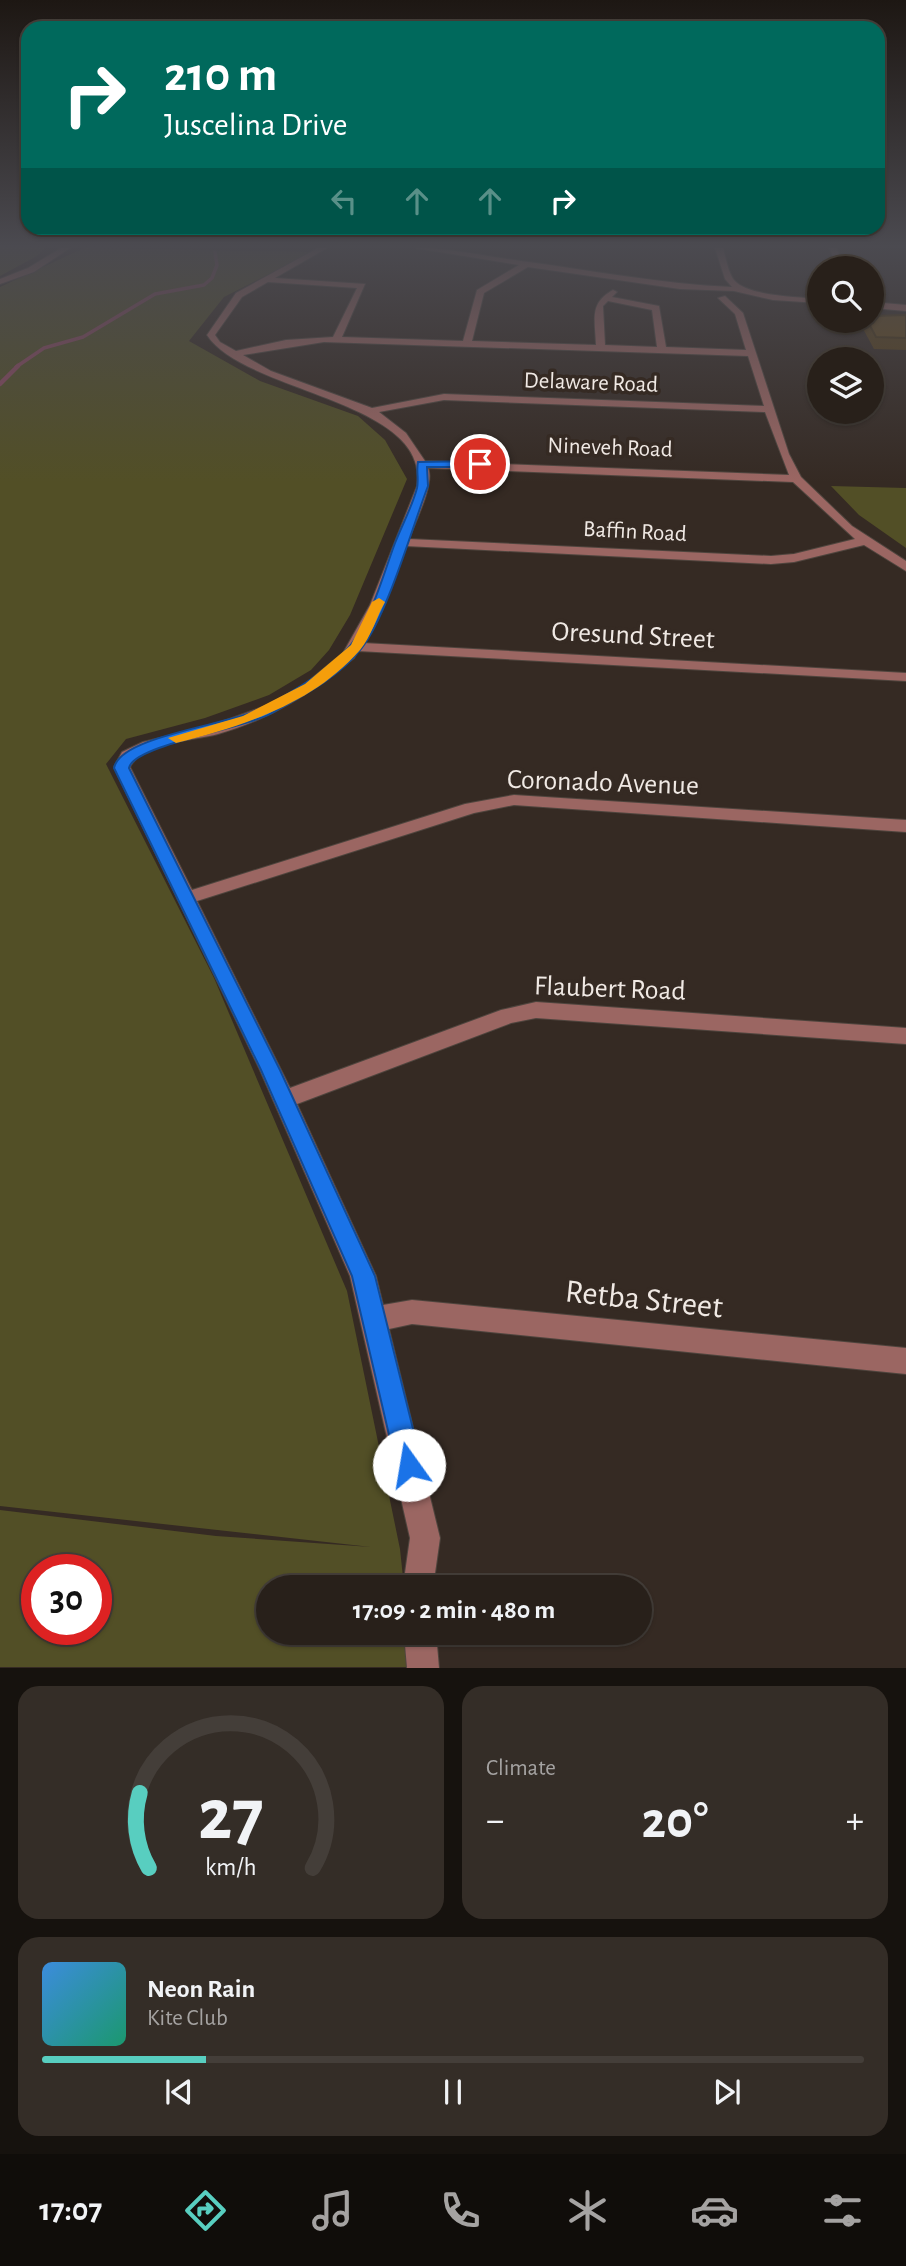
<!DOCTYPE html>
<meta charset="utf-8">
<style>
:root{--surface:#28201a;--page:#342d27;--text:#f1f3f6;--muted:#a5a3a2;--line:#443e39;--accent:#58cec0}
body{margin:0;font-family:"Alegreya Sans",sans-serif;background:var(--page);color:var(--text);height:100vh;display:flex;flex-direction:column;font-size:26px;white-space:nowrap}
*{box-sizing:border-box;margin:0}
p{font-size:23px;color:var(--muted)}
.icon{flex:none;width:38px;height:38px;fill:none;stroke:currentColor;stroke-width:2;stroke-linecap:round;stroke-linejoin:round}
.map{position:relative;height:1668px;overflow:hidden}
.sheet{display:flex;flex-direction:column;gap:18px;padding:18px;background:#16120e;flex:1}
.sheet>*{flex:none}
.top-card{position:absolute;left:21px;top:21px;width:864px;height:214px;border-radius:21px;box-shadow:0 2px 5px #0004,0 0 0 2px var(--line);background:#00695c;color:#fff;overflow:hidden}
.tools{position:absolute;left:807px;top:256px;display:grid;gap:14px}
.tools a{display:grid;place-items:center;width:77px;height:77px;border-radius:50%;background:var(--surface);box-shadow:0 2px 5px #0004,0 0 0 2px var(--line);font-size:35px}
.speed{position:absolute;left:21px;top:1554px;display:flex;gap:14px;font-size:35px;font-weight:700;text-align:center}
.speed>*{display:grid;place-content:center;width:91px;height:91px;border-radius:50%;background:var(--surface);box-shadow:0 2px 5px #0004,0 0 0 2px var(--line);line-height:1}
.speed .limit{border:10px solid #d22;background:#fff;color:#111}
.pin{position:absolute;display:grid;place-items:center;width:60px;height:60px;color:#fff;margin:-30px;border:4px solid #fff;border-radius:50%;box-shadow:0 2px 7px #0007}
.me{position:absolute;width:77px;margin:-38px;rotate:347deg;stroke-linejoin:round;filter:drop-shadow(0 0 5px #0008)}
.turn{display:flex;align-items:center;gap:24px;height:147px;padding:0 28px;font-size:32px}
.turn .icon{width:91px;height:91px;stroke-width:2.5}
.turn b{display:block;font-size:49px;line-height:60px}
.lanes{display:flex;align-items:center;height:66px;padding:0 28px;background:#0003;justify-content:center;gap:35px;direction:ltr}
.lanes .off{opacity:.35}
.big{font-size:52px;font-weight:700;line-height:1.1}
.sheet .card{flex:1;display:flex;flex-direction:column;justify-content:center;gap:10px;min-width:0;padding:0 24px;border-radius:21px;background:var(--page)}
.sheet .dial{align-items:center;gap:0}
.dial svg{height:182px;overflow:visible;fill:none;stroke:var(--line);stroke-width:7;stroke-linecap:round;text-anchor:middle}
.dial text{fill:var(--text);stroke:none}
.song{display:flex;align-items:center;gap:21px}
.cover{width:84px;height:84px;border-radius:10px;background:linear-gradient(135deg,hsl(210 70% 55%),hsl(160 70% 35%))}
.played{height:7px;border-radius:4px;background:linear-gradient(90deg,var(--accent) 20%,var(--line) 20%)}
.keys{display:flex;justify-content:space-around;direction:ltr}
.heat{display:flex;justify-content:space-between;align-items:center;font-size:38px;direction:ltr}
.sheet .tiles{flex:1;display:grid;gap:18px;grid-template-columns:1fr 1fr}
.card:last-child{grid-column:span 2}
.trip{position:absolute;left:256px;top:1575px;width:396px;height:70px;border-radius:35px;background:var(--surface);box-shadow:0 2px 5px #0004,0 0 0 2px var(--line);font-weight:700;line-height:70px;text-align:center}
.dock{display:flex;height:112px;justify-content:space-around;align-items:center;background:#100d0a;color:var(--muted)}
.dock .icon{width:49px;height:49px}
.dock .selected{color:var(--accent)}
.dock b{font-size:32px;color:var(--text)}
.map>svg:first-child{display:block}
</style>
<div class="map">
<svg width="906" height="1668" viewBox="0 0 906 1668">
<rect width="100%" height="100%" fill="#352a23"/>
<!-- green -->
<path fill="#524f26" fill-rule="evenodd" d="M 0,248 L 45,248 L 37,256 L 0,276 Z
M 84,248 L 313,252 L 224,297 L 189,341 L 260,381 L 358,416 L 385,440 L 407,479 L 350,615 L 329,650 L 311,670 L 269,695 L 205,718 L 126,739 L 106,764 L 214,978 L 347,1291 L 400,1549 L 404,1587 L 268,1587 L 268,1633 L 408,1633 L 412,1667 L 0,1667 L 0,1510 L 216,1536 L 371,1547 L 0,1506 L 0,287 ZM 37,1570 L 96,1570 L 96,1629 L 37,1629 Z
M 831,486 L 906,488 L 906,548 L 859,515 Z"/>
<g fill="none" stroke-linecap="round" stroke-linejoin="round">
<!-- stream-far1 -->
<path stroke="#8b4960" stroke-width="3.5" d="M 16,367 L 44,348 L 83,337 L 155,294 L 204,285 L 212,278 L 217,265 L 215,252"/>
<!-- stream -->
<path stroke="#8b4960" stroke-width="4.5" d="M 0,384 L 18,366"/>
<defs>
<path id="minor" d="M 61,248 L 70,248 L 34,272 L 0,284 L 0,279 L 28,268 Z
M 318,248 L 327,248 L 275,278 L 365,284 L 342,337 L 463,341 L 477,290 L 519,265 L 415,248 C 450,248 485,256 521,261 C 590,270 661,284 732,287 L 725,279 L 715,248 L 723,248 C 726,258 728,272 734,280 C 747,296 798,297 819,299 L 819,303 L 773,300 L 734,291 L 680,289 L 528,267 L 484,293 L 472,341 L 596,345 C 595,319 589,303 613,290 L 617,292 L 612,297 L 659,306 L 666,347 L 746,350 L 735,314 L 718,298 L 725,296 L 743,313 L 789,454 L 801,477 L 852,526 L 906,561 L 906,571 L 864,545 L 794,562 L 771,564 L 406,546 L 384,605 L 363,643 L 906,673 L 906,681 L 358,651 L 354,658 C 313,692 271,719 218,734 C 193,741 143,741 130,767 L 192,890 L 465,804 L 514,795 L 906,820 L 906,832 L 514,805 L 474,813 L 197,901 L 290,1088 L 501,1010 L 536,1002 L 906,1028 L 906,1044 L 536,1018 L 511,1023 L 297,1104 L 376,1276 L 383,1305 L 412,1300 L 906,1348 L 906,1374 L 412,1324 L 389,1329 L 440,1538 L 433,1587 L 403,1587 L 410,1538 L 350,1276 L 260,1070 L 114,767 L 122,752 L 143,742 L 210,726 L 271,704 L 305,684 L 343,653 L 370,605 L 417,486 C 431,400 244,393 207,335 L 236,293 ZM 268,282 L 357,288 L 333,337 L 286,340 L 236,351 L 220,342 L 215,335 L 242,297 ZM 608,301 L 652,310 L 657,347 L 605,345 L 603,306 ZM 324,342 L 748,356 L 764,406 L 444,394 L 372,408 L 271,371 L 243,355 ZM 444,400 L 765,412 L 789,475 L 425,461 L 406,433 L 379,412 ZM 428,468 L 793,482 L 855,539 L 794,554 L 771,556 L 409,539 C 415,522 435,483 428,468 Z
M 829,248 L 836,248 L 847,268 L 839,268 Z
M 872,302 L 906,305 L 906,311 L 872,308 Z
M 404,1633 L 436,1633 L 439,1668 L 407,1668 Z"/>
</defs>
<!-- minor casing -->
<use href="#minor" stroke="#4f453e" stroke-width="2"/>
<!-- minor -->
<use href="#minor" fill="#9b6662" fill-rule="evenodd"/>
</g>
<!-- wall -->
<path fill="#584016" d="M 906,315 L 906,350 L 874,349 L 862,327 L 863,320 L 872,320 Z"/>
<!-- building -->
<path fill="#664a19" stroke="#473412" stroke-width="2" d="M 906,315 L 906,338 L 876,337 L 867,320 L 872,320 L 872,316 Z"/>
<!-- sky -->
<linearGradient id="sky" x2="0" y2="1"><stop stop-color="#1d1713"/><stop offset="0.51" stop-color="#4b4a50"/><stop offset="1" stop-color="#4b4a50" stop-opacity="0"/></linearGradient>
<rect width="906" height="482" fill="url(#sky)"/>
<!-- route -->
<path fill="#1a73e8" stroke="#114b97" stroke-width="2" d="M 418,462 L 480,461 L 485,464 L 480,467 L 427,467 L 428,486 C 412,528 387,616 361,649 C 338,678 302,696 270,714 C 246,728 133,745 129,768 L 280,1070 L 375,1276 L 422,1465 L 418,1475 L 409,1478 L 399,1475 L 396,1465 L 352,1276 L 261,1070 L 114,768 C 120,736 228,725 258,710 C 290,694 327,673 350,646 C 372,618 383,575 395,543 C 402,525 412,507 417,488 C 419,479 416,470 418,462 Z"/>
<!-- slow -->
<path fill="#f59e0b" d="M 379,598 L 385,602 C 377,616 371,637 360,650 C 313,704 243,726 176,743 L 168,738 L 243,716 L 305,684 L 351,645 L 372,602 Z"/>
<g text-anchor="middle" dominant-baseline="central" stroke-width="7" stroke-linejoin="round" paint-order="stroke">
<!-- far-street labels -->
<g font-size="23" fill="#f0e9e4" stroke="#352a23">
<text transform="translate(591 383) rotate(2)">Delaware Road</text>
<text transform="translate(610 448) rotate(2)">Nineveh Road</text>
<text transform="translate(635 532) rotate(3)">Baffin Road</text>
</g>
<!-- street labels -->
<g font-size="28" fill="#f0e9e4" stroke="#352a23">
<text transform="translate(633 636) rotate(3)">Oresund Street</text>
<text transform="translate(603 783) rotate(2)">Coronado Avenue</text>
<text transform="translate(610 989) rotate(2)">Flaubert Road</text>
</g>
<!-- near-street labels -->
<g font-size="33" fill="#f0e9e4" stroke="#352a23">
<text transform="translate(644 1300) rotate(6)">Retba Street</text>
</g>
</g>
</svg>
<div class="tools">
<a><svg class="icon" aria-label="search" viewBox="0 0 24 24"><circle cx="10" cy="10" r="6"/><path d="M15 15l6 6"/></svg></a>
<a><svg class="icon" aria-label="layers" viewBox="0 0 24 24"><path d="M12 4l9 5-9 5-9-5zM3 14l9 5 9-5"/></svg></a>
</div>
<div class="speed"><div class="limit">30</div></div>
<div class="pin" style="left:480px;top:464px;background:#d93025"><svg class="icon" aria-label="arrive" viewBox="0 0 24 24"><path d="M6 21V4h12l-3 4 3 4H6"/></svg></div>
<svg class="me" style="left:409px;top:1465px" viewBox="-20 -20 40 40"><circle r="19" fill="#fff"/><path d="M0-13L10 11 0 6-10 11z" fill="#1a73e8"/></svg>
<div class="trip">17:09 · 2 min · 480 m</div>
<div class="top-card">
<div class="turn"><svg class="icon" aria-label="right" viewBox="0 0 24 24"><path d="M7 20v-9h11M14 6l5 5-5 5"/></svg><div><b>210 m</b>Juscelina Drive</div></div>
<div class="lanes"><svg class="icon off" aria-label="left" viewBox="0 0 24 24"><path d="M17 20v-9H6M10 6l-5 5 5 5"/></svg><svg class="icon off" aria-label="ahead" viewBox="0 0 24 24"><path d="M12 20V5M6 11l6-6 6 6"/></svg><svg class="icon off" aria-label="ahead" viewBox="0 0 24 24"><path d="M12 20V5M6 11l6-6 6 6"/></svg><svg class="icon" aria-label="right" viewBox="0 0 24 24"><path d="M7 20v-9h11M14 6l5 5-5 5"/></svg></div>
</div>
</div>
<section class="sheet">
<div class="tiles">
<div class="card dial"><svg viewBox="0 0 100 80">
<path d="M14 69A42 42 0 1 1 86 69"/>
<path d="M14 69A42 42 0 0 1 10 36" stroke="#58cec0"/>
<text x="50" y="56" font-size="32" font-weight="700">27</text>
<text x="50" y="72" font-size="11">km/h</text>
</svg></div>
<div class="card"><p>Climate</p>
<div class="heat"><a>−</a><b class="big">20°</b><a>+</a></div>
</div>
<div class="card">
<div class="song"><i class="cover"></i><div><b>Neon Rain</b><p>Kite Club</p></div></div>
<div class="played"></div>
<div class="keys"><svg class="icon" aria-label="previous" viewBox="0 0 24 24"><path d="M18 5L8 12l10 7zM5 5v14"/></svg><svg class="icon" aria-label="pause" viewBox="0 0 24 24"><path d="M8 5v14M16 5v14"/></svg><svg class="icon" aria-label="next" viewBox="0 0 24 24"><path d="M6 5l10 7-10 7zM19 5v14"/></svg></div>
</div>
</div>
</section>
<nav class="dock">
<b>17:07</b>
<svg class="icon selected" aria-label="directions" viewBox="0 0 24 24"><path d="M12 3l9 9-9 9-9-9zM9 14v-3h6M13 9l2 2-2 2"/></svg>
<svg class="icon" aria-label="music" viewBox="0 0 24 24"><path d="M9 18V5l10-2v13"/><circle cx="6" cy="18" r="3"/><circle cx="16" cy="16" r="3"/></svg>
<svg class="icon" aria-label="phone" viewBox="0 0 24 24"><path d="M5 4h4l2 5-3 2q2 4 5 5l2-3 5 2v4C11 20 4 13 5 4z"/></svg>
<svg class="icon" aria-label="climate" viewBox="0 0 24 24"><path d="M12 3v18M4 7l16 10M4 17L20 7"/></svg>
<svg class="icon" aria-label="car" viewBox="0 0 24 24"><path d="M5 17H2v-5l4-1 3-4h7l3 4 3 1v5h-3M9 17h6M6 11h13"/><circle cx="7" cy="17" r="2"/><circle cx="17" cy="17" r="2"/></svg>
<svg class="icon" aria-label="filters" viewBox="0 0 24 24"><path d="M4 7h16M4 17h16"/><circle cx="9" cy="7" r="2"/><circle cx="15" cy="17" r="2"/></svg>
</nav>
